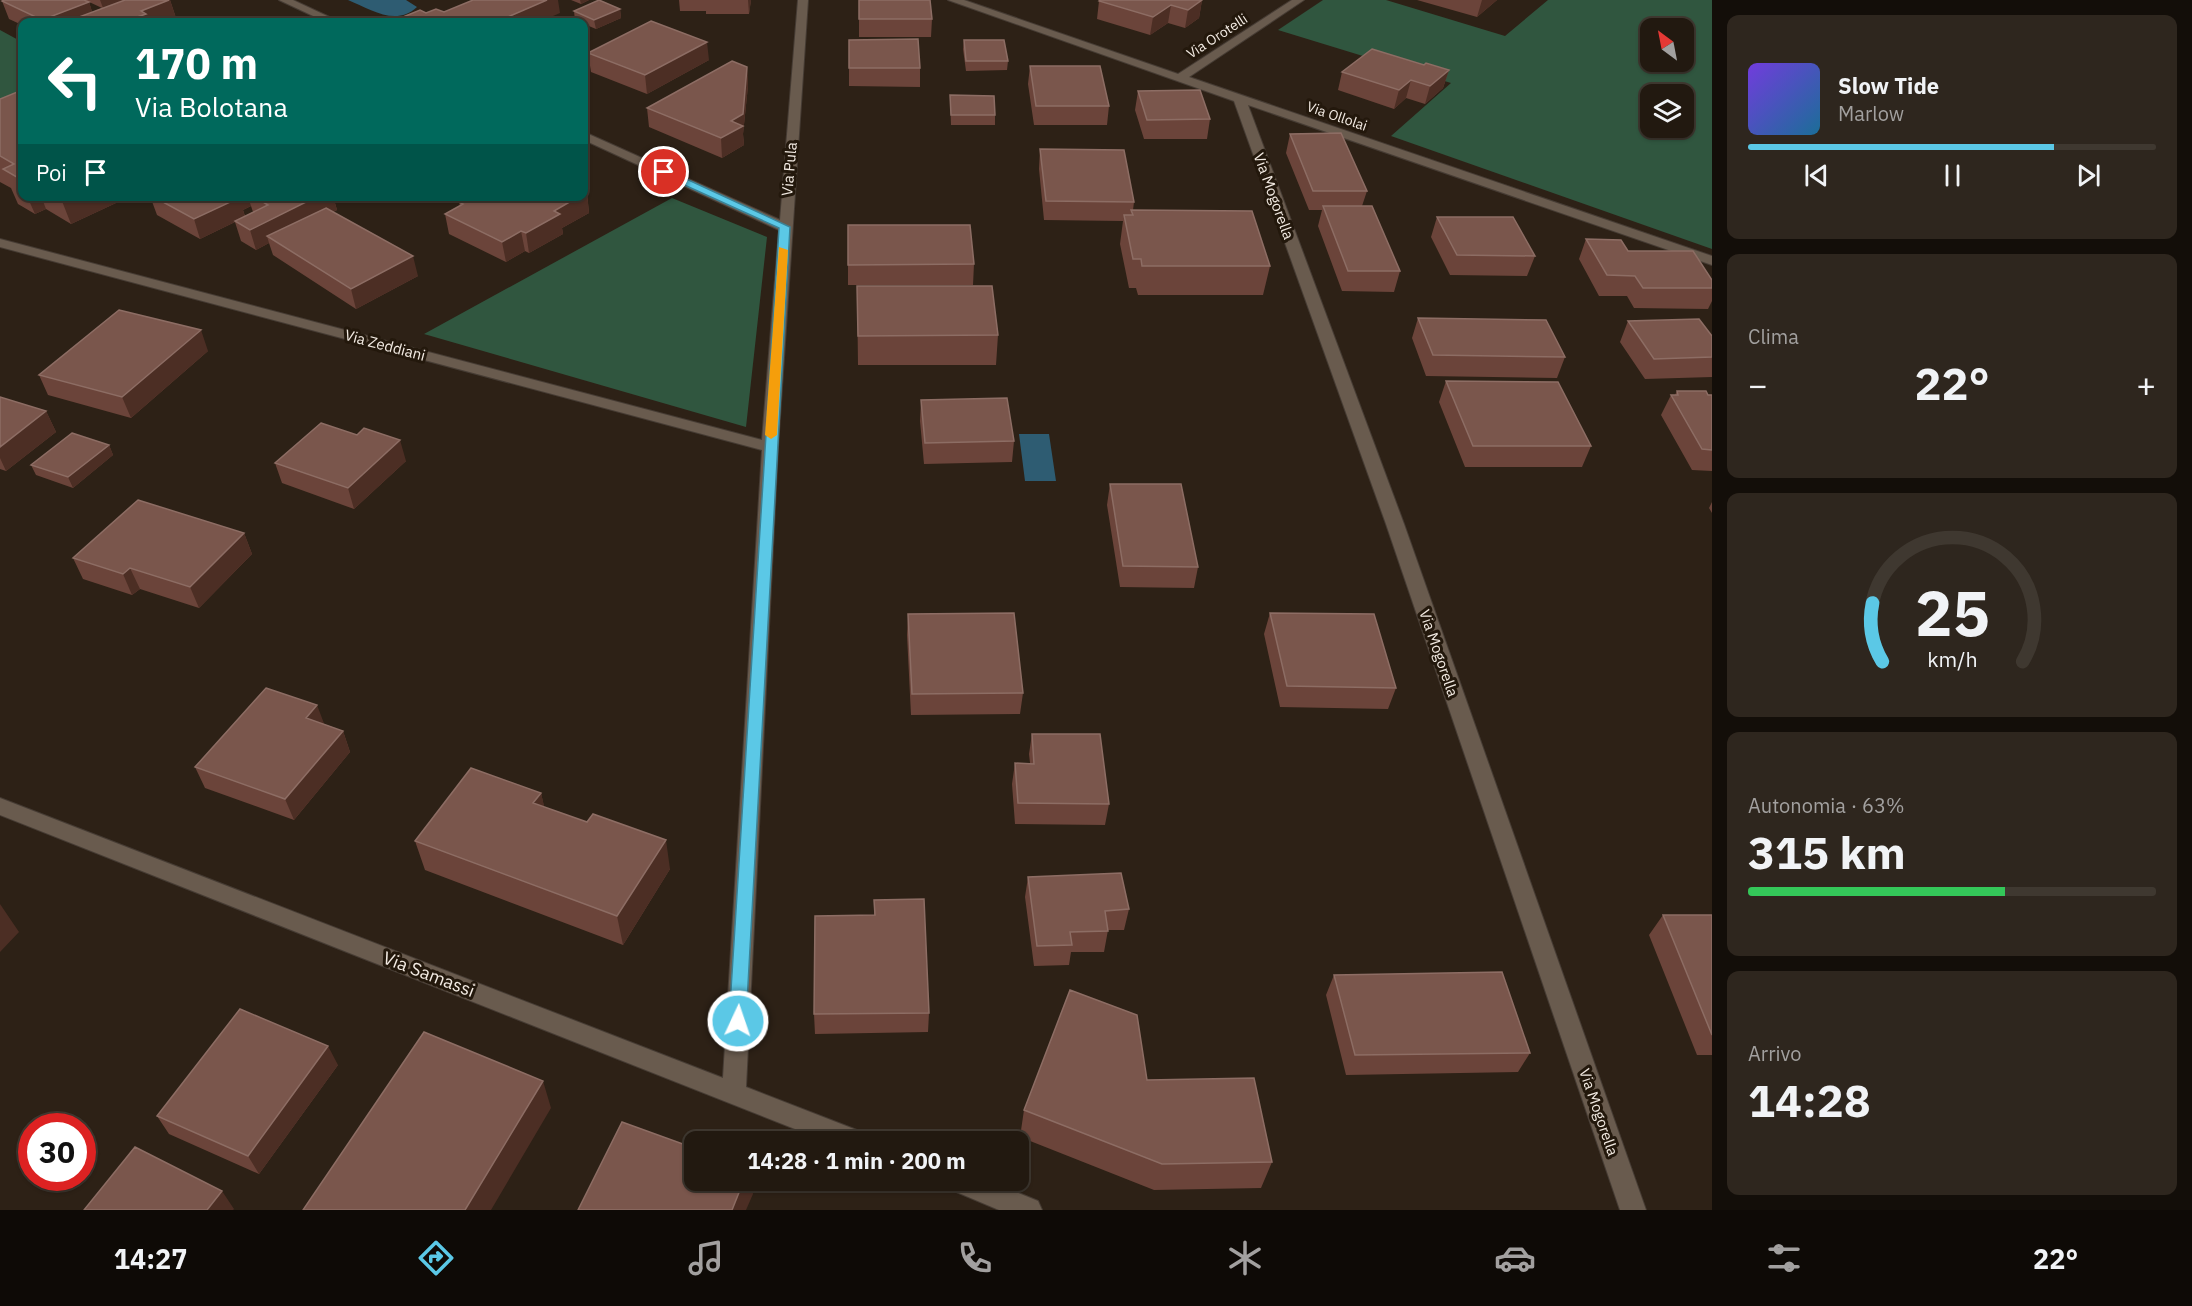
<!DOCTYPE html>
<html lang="it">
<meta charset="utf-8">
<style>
:root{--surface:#221910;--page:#2e261e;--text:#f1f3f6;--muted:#a2a09f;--line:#3f3830;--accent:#5bc8e6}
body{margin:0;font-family:"IBM Plex Sans",sans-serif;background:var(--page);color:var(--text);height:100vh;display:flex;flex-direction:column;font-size:22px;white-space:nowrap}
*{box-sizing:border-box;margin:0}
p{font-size:20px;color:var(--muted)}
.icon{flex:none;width:33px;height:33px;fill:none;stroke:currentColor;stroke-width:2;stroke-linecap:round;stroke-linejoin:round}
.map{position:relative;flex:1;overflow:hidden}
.details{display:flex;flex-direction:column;gap:15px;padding:15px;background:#130e09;width:480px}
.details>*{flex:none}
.banner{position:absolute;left:18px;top:18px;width:570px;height:183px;border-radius:12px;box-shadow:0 2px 4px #0004,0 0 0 2px var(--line);background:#00695c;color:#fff;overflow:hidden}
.needle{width:39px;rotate:328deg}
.controls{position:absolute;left:1640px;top:18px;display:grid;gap:12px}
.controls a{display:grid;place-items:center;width:54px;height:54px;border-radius:12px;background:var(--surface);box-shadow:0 2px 4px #0004,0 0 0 2px var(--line);font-size:30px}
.speed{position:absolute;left:18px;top:1113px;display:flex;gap:12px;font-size:30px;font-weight:700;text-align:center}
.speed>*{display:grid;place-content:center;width:78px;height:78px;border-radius:50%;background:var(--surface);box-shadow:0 2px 4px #0004,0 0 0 2px var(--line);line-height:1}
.speed .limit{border:9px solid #d22;background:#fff;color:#111}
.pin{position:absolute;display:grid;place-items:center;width:51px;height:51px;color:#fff;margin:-26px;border:3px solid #fff;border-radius:50%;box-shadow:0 2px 6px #0007}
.me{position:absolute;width:66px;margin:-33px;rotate:3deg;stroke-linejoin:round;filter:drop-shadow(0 0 4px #0008)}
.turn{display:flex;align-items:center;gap:21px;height:126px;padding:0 18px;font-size:27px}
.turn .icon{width:78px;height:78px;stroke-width:2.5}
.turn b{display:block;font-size:42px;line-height:51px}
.then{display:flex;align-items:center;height:57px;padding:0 18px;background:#0003;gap:12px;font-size:22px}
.big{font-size:45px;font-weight:700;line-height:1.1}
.details .card{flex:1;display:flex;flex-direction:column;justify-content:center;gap:9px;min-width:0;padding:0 21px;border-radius:12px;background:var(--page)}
.details .dial{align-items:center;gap:0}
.dial svg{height:156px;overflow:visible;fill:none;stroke:var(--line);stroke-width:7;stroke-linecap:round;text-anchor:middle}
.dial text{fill:var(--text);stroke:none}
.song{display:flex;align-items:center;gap:18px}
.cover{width:72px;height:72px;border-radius:9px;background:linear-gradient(135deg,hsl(260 70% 55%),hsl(200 70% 35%))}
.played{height:6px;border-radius:3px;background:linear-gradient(90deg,var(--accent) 75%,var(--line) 75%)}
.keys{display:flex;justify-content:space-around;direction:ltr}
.heat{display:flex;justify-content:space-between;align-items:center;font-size:33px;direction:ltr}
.charge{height:9px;border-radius:4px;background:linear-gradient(90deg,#34c759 63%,var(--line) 0)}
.trip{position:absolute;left:684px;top:1131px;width:345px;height:60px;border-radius:12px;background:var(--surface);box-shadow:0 2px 4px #0004,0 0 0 2px var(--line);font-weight:700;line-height:60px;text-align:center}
.tab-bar{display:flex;height:96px;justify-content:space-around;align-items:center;background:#0e0a06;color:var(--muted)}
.tab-bar .icon{width:42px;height:42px}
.tab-bar .on{color:var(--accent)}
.tab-bar b{font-size:27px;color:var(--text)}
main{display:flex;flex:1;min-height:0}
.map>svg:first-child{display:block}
</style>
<main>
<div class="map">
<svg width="1712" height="1210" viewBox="0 0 1712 1210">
<rect width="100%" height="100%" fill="#2d2116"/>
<!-- green -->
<path fill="#30563f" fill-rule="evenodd" d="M 1323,0 L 1386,0 L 1505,36 L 1548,0 L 1712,0 L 1712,249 L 1391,136 L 1451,83 L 1278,30 ZM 1650,28 L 1683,28 L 1683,62 L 1650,62 ZM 1650,94 L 1683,94 L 1683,128 L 1650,128 Z
M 0,30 L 22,42 L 22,117 L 0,126 Z
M 672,198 L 767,237 L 746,427 L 424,334 Z"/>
<!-- water -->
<path fill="#2e5c72" d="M 348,0 L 406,0 L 417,7 C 396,27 370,9 348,0 Z
M 1019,434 L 1049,434 L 1056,481 L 1025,481 Z"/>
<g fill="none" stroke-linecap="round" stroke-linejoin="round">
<defs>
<path id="lane" d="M 612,45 L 618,48 L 616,50 L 584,65 L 584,58 Z"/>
<path id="street" d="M 279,0 L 293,0 L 340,22 L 326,22 Z
M 798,0 L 808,0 L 778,447 L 746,1087 L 867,1134 L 870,1142 L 828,1142 L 0,815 L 0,798 L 723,1078 L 762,450 L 0,247 L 0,239 L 762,440 L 779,230 L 584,140 L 584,132 L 780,220 Z
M 948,0 L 964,0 L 1178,74 L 1292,0 L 1304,0 L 1189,77 L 1712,256 L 1712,265 L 1248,105 L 1404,524 L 1646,1210 L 1620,1210 L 1386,524 L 1234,101 Z
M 944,1180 L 987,1180 L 1038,1201 L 1042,1210 L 999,1210 L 947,1188 Z"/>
</defs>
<!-- lane casing -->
<use href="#lane" stroke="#463c34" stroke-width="2"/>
<!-- street casing -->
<use href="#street" stroke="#463c34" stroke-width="2"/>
<!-- lane -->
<use href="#lane" fill="#695b4e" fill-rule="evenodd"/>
<!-- street -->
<use href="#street" fill="#695b4e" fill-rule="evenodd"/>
</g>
<!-- wall -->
<path fill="#6b443a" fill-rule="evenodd" d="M 85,0 L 170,0 L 176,18 L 164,22 L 22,22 L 22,25 L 9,19 L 2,1 L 89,2 L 92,12 L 102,8 Z
M 571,0 L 589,0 L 581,4 Z
M 679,0 L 751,0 L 749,14 L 706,14 L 706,11 L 680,11 Z
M 859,0 L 932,19 L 931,37 L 859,37 Z
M 1202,0 L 1199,18 L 1185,28 L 1168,23 L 1150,35 L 1097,19 L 1099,1 Z
M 1417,0 L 1497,0 L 1477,17 Z
M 620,9 L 621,18 L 596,29 L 584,24 L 584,22 L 580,22 L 575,21 L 574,11 Z
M 849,40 L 920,68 L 920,87 L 849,86 Z
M 964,40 L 1008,61 L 1007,70 L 966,71 L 963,49 Z
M 588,53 L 709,60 L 647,94 L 591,72 Z
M 1424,65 L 1449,70 L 1443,88 L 1425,104 L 1406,98 L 1394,109 L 1338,90 L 1342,72 Z
M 1030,66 L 1109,106 L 1107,125 L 1034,125 L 1028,84 Z
M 747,67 L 748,86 L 743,134 L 744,145 L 722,158 L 649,127 L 647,108 Z
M 22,90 L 22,196 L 131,196 L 71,224 L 46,209 L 35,214 L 18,204 L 11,188 L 0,182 L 0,99 Z
M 1138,91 L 1210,119 L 1207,139 L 1144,139 L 1135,110 Z
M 950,95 L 995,115 L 995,125 L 951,125 Z
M 1290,134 L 1367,191 L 1362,206 L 1400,271 L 1394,292 L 1342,291 L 1318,226 L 1322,210 L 1309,210 L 1286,153 Z
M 1040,149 L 1134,202 L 1133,210 L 1270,266 L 1263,295 L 1138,295 L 1136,288 L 1129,288 L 1120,244 L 1123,221 L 1044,220 L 1039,169 Z
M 587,193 L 589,213 L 562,228 L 563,234 L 529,253 L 525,251 L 506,262 L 449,234 L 445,214 L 460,206 L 459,202 Z
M 150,196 L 333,196 L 337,210 L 333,212 L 418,276 L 356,309 L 273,255 L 269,243 L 256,250 L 241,241 L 235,222 L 200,239 L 157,215 ZM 251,206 L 253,212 L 245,216 L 243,210 Z
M 1437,217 L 1535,256 L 1527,276 L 1450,275 L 1431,237 Z
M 848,225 L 974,264 L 973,285 L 848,285 Z
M 1586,239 L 1628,251 L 1712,280 L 1712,301 L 1708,309 L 1634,308 L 1627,296 L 1599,296 L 1579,259 Z
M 857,286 L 998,335 L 996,365 L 858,365 Z
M 1418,318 L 1565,357 L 1557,378 L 1426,376 L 1412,338 Z
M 1628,321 L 1712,336 L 1712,377 L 1645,379 L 1620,342 Z
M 208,351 L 131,418 L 48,395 L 39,375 Z
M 1446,381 L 1591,446 L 1582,467 L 1465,467 L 1439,402 Z
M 1677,391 L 1712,395 L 1712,471 L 1692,470 L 1661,415 L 1671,395 L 1675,395 Z
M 0,397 L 46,411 L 56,432 L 6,471 L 0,469 Z
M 921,400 L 1014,441 L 1012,462 L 924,464 L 920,421 Z
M 109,445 L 113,455 L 73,488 L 36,475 L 31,465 Z
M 406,461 L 354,509 L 282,483 L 275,463 Z
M 1110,484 L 1198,567 L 1194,588 L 1120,587 L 1107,505 Z
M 1712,502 L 1712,513 L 1709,508 Z
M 244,533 L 252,554 L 199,608 L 140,589 L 132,595 L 83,579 L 73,558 Z
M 1270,613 L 1396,688 L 1388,709 L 1280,707 L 1264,634 Z
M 908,614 L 1023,693 L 1020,714 L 911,715 L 907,635 Z
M 324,724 L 343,731 L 350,752 L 294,820 L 205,788 L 195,767 Z
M 1032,734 L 1109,804 L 1105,825 L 1015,824 L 1012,784 L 1015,763 L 1030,763 L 1029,754 Z
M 541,793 L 544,807 L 587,822 L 670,869 L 623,945 L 425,870 L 415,841 Z
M 1028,877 L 1129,909 L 1124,930 L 1108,930 L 1104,952 L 1071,952 L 1069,965 L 1034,966 L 1025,897 Z
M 874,900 L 929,1013 L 928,1032 L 815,1034 L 814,1014 L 874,915 Z
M 1663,915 L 1712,915 L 1712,1055 L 1697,1055 L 1649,935 Z
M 1334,975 L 1530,1053 L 1518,1072 L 1346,1075 L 1326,995 Z
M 338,1065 L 259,1174 L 169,1134 L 157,1116 Z
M 1024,1110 L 1272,1162 L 1261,1188 L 1154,1190 L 1020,1137 Z"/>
<!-- shaded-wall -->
<path fill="#4c2e24" d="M 100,0 L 125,0 L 103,8 Z
M 170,0 L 176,18 L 164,22 L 123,22 L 141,11 Z
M 547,0 L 558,0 L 560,13 L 539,22 L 496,22 Z
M 580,0 L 589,0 L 581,4 Z
M 748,0 L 751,0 L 749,14 Z
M 1202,0 L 1199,18 L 1185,28 L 1188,10 Z
M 1482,0 L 1497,0 L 1477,17 Z
M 89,2 L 95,20 L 79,17 L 81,22 L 43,22 L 42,20 Z
M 1171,5 L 1168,23 L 1150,35 L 1153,17 Z
M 620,9 L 621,18 L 596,29 L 594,20 Z
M 707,42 L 709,60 L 647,94 L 645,75 Z
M 747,67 L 748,86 L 743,134 L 744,145 L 722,158 L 721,138 L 731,121 Z
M 1449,70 L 1443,88 L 1425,104 L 1430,86 Z
M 1411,80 L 1406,98 L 1394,109 L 1399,90 Z
M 587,193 L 589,213 L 562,228 L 563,234 L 529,253 L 526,233 L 554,211 L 580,196 L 584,196 L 584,195 Z
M 27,196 L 41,196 L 46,209 L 35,214 Z
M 60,196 L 131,196 L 71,224 Z
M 232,196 L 248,196 L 251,206 L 243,210 L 245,217 L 200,239 L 194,219 Z
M 318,196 L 333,196 L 337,210 L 275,241 L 267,236 L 269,243 L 256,250 L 250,230 Z
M 521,231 L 525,251 L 506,262 L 502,242 Z
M 413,256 L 418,276 L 356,309 L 351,289 Z
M 201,330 L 208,351 L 131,418 L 122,397 Z
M 46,411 L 56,432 L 6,471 L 0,458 L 0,447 Z
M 400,440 L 406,461 L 354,509 L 348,488 Z
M 109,445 L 113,455 L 73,488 L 68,477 Z
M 244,533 L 252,554 L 199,608 L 190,587 Z
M 130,568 L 140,589 L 132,595 L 123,574 Z
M 317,705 L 325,726 L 306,718 Z
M 343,731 L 350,752 L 294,820 L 285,799 Z
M 541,793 L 548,822 L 533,803 Z
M 666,840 L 670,869 L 623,945 L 617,916 Z
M 0,904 L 19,932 L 0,952 Z
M 328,1046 L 338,1065 L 259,1174 L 248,1156 Z
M 543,1081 L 551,1108 L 491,1210 L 465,1210 Z
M 744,1180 L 751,1180 L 753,1194 L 746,1210 L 732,1210 Z
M 222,1191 L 234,1209 L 233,1210 L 207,1210 Z"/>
<!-- building -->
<path fill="#7a564c" stroke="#8d6d64" stroke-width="1.5" d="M 4,0 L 84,0 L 89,2 L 42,20 L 2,1 Z
M 125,0 L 169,0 L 141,11 L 146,14 L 123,22 L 90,22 L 79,17 Z
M 473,0 L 547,0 L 496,22 L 406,22 L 398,19 L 420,10 L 426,13 L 436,9 L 444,12 Z
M 599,0 L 620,9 L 594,20 L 574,11 Z
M 859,0 L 930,0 L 932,19 L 859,19 Z
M 1100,0 L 1202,0 L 1188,10 L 1171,5 L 1153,17 L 1099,1 Z
M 651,21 L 707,42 L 645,75 L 588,53 Z
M 918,39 L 920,68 L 849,68 L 849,40 Z
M 964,40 L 1004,40 L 1008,61 L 966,61 Z
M 1372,49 L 1424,65 L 1426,63 L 1449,70 L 1430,86 L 1411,80 L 1399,90 L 1342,72 Z
M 732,61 L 747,67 L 743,114 L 731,121 L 743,126 L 721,138 L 647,108 Z
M 1030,66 L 1100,66 L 1109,106 L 1036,106 Z
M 22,90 L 22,178 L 20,179 L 3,169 L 14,164 L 0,156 L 0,99 Z
M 1200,90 L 1210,119 L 1147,120 L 1138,91 Z
M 950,95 L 994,96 L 995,115 L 951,115 Z
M 1341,133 L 1367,191 L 1313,191 L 1290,134 Z
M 1040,149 L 1124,150 L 1134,202 L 1046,201 Z
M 152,196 L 236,196 L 239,198 L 194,219 Z
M 253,196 L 318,196 L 250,230 L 235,221 L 268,205 Z
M 470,196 L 580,196 L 554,211 L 560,214 L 526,233 L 521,231 L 502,242 L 445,214 L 463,204 L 459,202 Z
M 1323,206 L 1372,206 L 1400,271 L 1348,271 Z
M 326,208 L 413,256 L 351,289 L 267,236 Z
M 1131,210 L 1252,211 L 1270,266 L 1142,266 L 1141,259 L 1133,259 L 1124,215 L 1133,215 Z
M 1437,217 L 1513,217 L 1535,256 L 1457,255 Z
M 848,225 L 970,225 L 974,264 L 848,265 Z
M 1586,239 L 1621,240 L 1628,251 L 1693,251 L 1712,280 L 1712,288 L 1643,288 L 1635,276 L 1607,275 Z
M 857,286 L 992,286 L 998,335 L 858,336 Z
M 119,310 L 201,330 L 122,397 L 39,375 Z
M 1418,318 L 1546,320 L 1565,357 L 1433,355 Z
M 1699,319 L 1712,336 L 1712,357 L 1654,359 L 1628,321 Z
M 1446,381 L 1558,382 L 1591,446 L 1473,446 Z
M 1677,391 L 1706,391 L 1708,395 L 1712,395 L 1712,450 L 1702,449 L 1671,395 L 1678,395 Z
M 0,397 L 46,411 L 0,447 Z
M 1007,398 L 1014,441 L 925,443 L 921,400 Z
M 321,423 L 357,435 L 364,428 L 400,440 L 348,488 L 275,463 Z
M 72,433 L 109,445 L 68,477 L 31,465 Z
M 1110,484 L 1181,484 L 1198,567 L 1123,566 Z
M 138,500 L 244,533 L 190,587 L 130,568 L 123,574 L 73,558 Z
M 1014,613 L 1023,693 L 912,694 L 908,614 Z
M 1270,613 L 1374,614 L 1396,688 L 1287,686 Z
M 266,688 L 317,705 L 306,718 L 343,731 L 285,799 L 195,767 Z
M 1032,734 L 1100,734 L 1109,804 L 1018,803 L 1015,763 L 1034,764 Z
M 471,768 L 541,793 L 533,803 L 587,822 L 593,814 L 666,840 L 617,916 L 415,841 Z
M 1121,873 L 1129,909 L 1105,911 L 1108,931 L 1070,932 L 1072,945 L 1037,946 L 1028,877 Z
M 924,899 L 929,1013 L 814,1014 L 815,916 L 875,915 L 874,900 Z
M 1663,915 L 1712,915 L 1712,1035 Z
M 1502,972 L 1530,1053 L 1355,1055 L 1334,975 Z
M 1070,990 L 1137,1015 L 1147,1080 L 1254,1078 L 1272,1162 L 1162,1164 L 1024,1110 Z
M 240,1009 L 328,1046 L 248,1156 L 157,1116 Z
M 424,1032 L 543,1081 L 465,1210 L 303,1210 Z
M 622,1122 L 694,1148 L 694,1180 L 744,1180 L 732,1210 L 578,1210 Z
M 135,1147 L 222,1191 L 207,1210 L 84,1210 Z"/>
<!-- route -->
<path fill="#5bc8e6" stroke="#3b8296" stroke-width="1.5" d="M 660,170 L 667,170 L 790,227 L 746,1021 L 744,1027 L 738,1029 L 731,1027 L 729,1021 L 779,228 L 660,174 Z"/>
<!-- slow -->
<path fill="#f59e0b" d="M 779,247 L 788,250 L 777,435 L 771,439 L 765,435 Z"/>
<g text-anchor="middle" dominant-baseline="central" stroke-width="6" stroke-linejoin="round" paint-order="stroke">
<!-- far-street labels -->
<g font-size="14" fill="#f3ebe3" stroke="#23180c">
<text transform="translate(1217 36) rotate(-33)">Via Orotelli</text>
<text transform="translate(1337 116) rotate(19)">Via Ollolai</text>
</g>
<!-- street labels -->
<g font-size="15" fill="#f3ebe3" stroke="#23180c">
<text transform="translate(789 169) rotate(-85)">Via Pula</text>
<text transform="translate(1274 196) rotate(70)">Via Mogorella</text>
<text transform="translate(385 345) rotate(15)">Via Zeddiani</text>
<text transform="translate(1439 653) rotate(71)">Via Mogorella</text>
<text transform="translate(1599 1112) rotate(71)">Via Mogorella</text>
</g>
<!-- near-street labels -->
<g font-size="18" fill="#f3ebe3" stroke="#23180c">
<text transform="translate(429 974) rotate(21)">Via Samassi</text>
</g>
</g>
</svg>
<div class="controls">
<a><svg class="needle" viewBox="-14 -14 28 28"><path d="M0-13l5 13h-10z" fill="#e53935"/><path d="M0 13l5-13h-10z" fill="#a2a09f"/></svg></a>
<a><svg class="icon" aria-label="layers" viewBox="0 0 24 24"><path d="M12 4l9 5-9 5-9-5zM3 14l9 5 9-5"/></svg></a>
</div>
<div class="speed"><div class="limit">30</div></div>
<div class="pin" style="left:664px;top:172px;background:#d93025"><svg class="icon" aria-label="arrive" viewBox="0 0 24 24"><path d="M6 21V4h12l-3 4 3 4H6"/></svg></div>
<svg class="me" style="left:738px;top:1021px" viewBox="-20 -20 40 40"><circle r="17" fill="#5bc8e6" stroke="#fff" stroke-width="3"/><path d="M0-11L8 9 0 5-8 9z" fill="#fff"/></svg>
<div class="trip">14:28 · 1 min · 200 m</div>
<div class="banner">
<div class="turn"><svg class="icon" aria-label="left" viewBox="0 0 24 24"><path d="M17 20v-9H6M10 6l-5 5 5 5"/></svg><div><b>170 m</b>Via Bolotana</div></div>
<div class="then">Poi<svg class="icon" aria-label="arrive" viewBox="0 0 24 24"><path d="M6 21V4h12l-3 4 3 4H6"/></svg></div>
</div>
</div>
<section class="details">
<div class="card">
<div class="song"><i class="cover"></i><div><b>Slow Tide</b><p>Marlow</p></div></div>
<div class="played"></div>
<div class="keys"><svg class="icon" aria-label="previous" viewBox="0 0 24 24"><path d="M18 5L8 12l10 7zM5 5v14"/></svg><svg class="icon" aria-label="pause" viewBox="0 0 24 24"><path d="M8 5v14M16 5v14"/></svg><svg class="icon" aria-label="next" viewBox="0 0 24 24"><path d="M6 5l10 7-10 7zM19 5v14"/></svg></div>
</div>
<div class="card"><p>Clima</p>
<div class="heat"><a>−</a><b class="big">22°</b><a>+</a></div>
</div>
<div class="card dial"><svg viewBox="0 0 100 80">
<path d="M14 69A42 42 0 1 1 86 69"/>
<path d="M14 69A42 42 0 0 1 9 39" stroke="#5bc8e6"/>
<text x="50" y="56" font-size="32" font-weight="700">25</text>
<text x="50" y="72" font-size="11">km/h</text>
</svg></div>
<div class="card"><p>Autonomia · 63%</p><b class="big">315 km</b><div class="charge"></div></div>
<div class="card"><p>Arrivo</p><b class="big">14:28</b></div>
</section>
</main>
<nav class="tab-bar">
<b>14:27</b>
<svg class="icon on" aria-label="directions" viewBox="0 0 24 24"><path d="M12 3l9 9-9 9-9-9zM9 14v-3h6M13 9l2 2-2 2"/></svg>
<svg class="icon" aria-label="music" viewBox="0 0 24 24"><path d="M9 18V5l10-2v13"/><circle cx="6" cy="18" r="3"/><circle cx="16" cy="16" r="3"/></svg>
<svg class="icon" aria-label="phone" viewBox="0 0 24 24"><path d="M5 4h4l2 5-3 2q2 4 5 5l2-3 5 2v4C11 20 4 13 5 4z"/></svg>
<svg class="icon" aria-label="climate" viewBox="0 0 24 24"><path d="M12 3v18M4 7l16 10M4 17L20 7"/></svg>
<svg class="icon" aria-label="car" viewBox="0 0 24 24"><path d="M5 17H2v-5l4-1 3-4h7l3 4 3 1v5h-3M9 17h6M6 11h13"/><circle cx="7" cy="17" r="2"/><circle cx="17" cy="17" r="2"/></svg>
<svg class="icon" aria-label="filters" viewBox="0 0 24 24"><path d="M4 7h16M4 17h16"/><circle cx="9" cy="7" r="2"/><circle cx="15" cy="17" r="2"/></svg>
<b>22°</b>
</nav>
